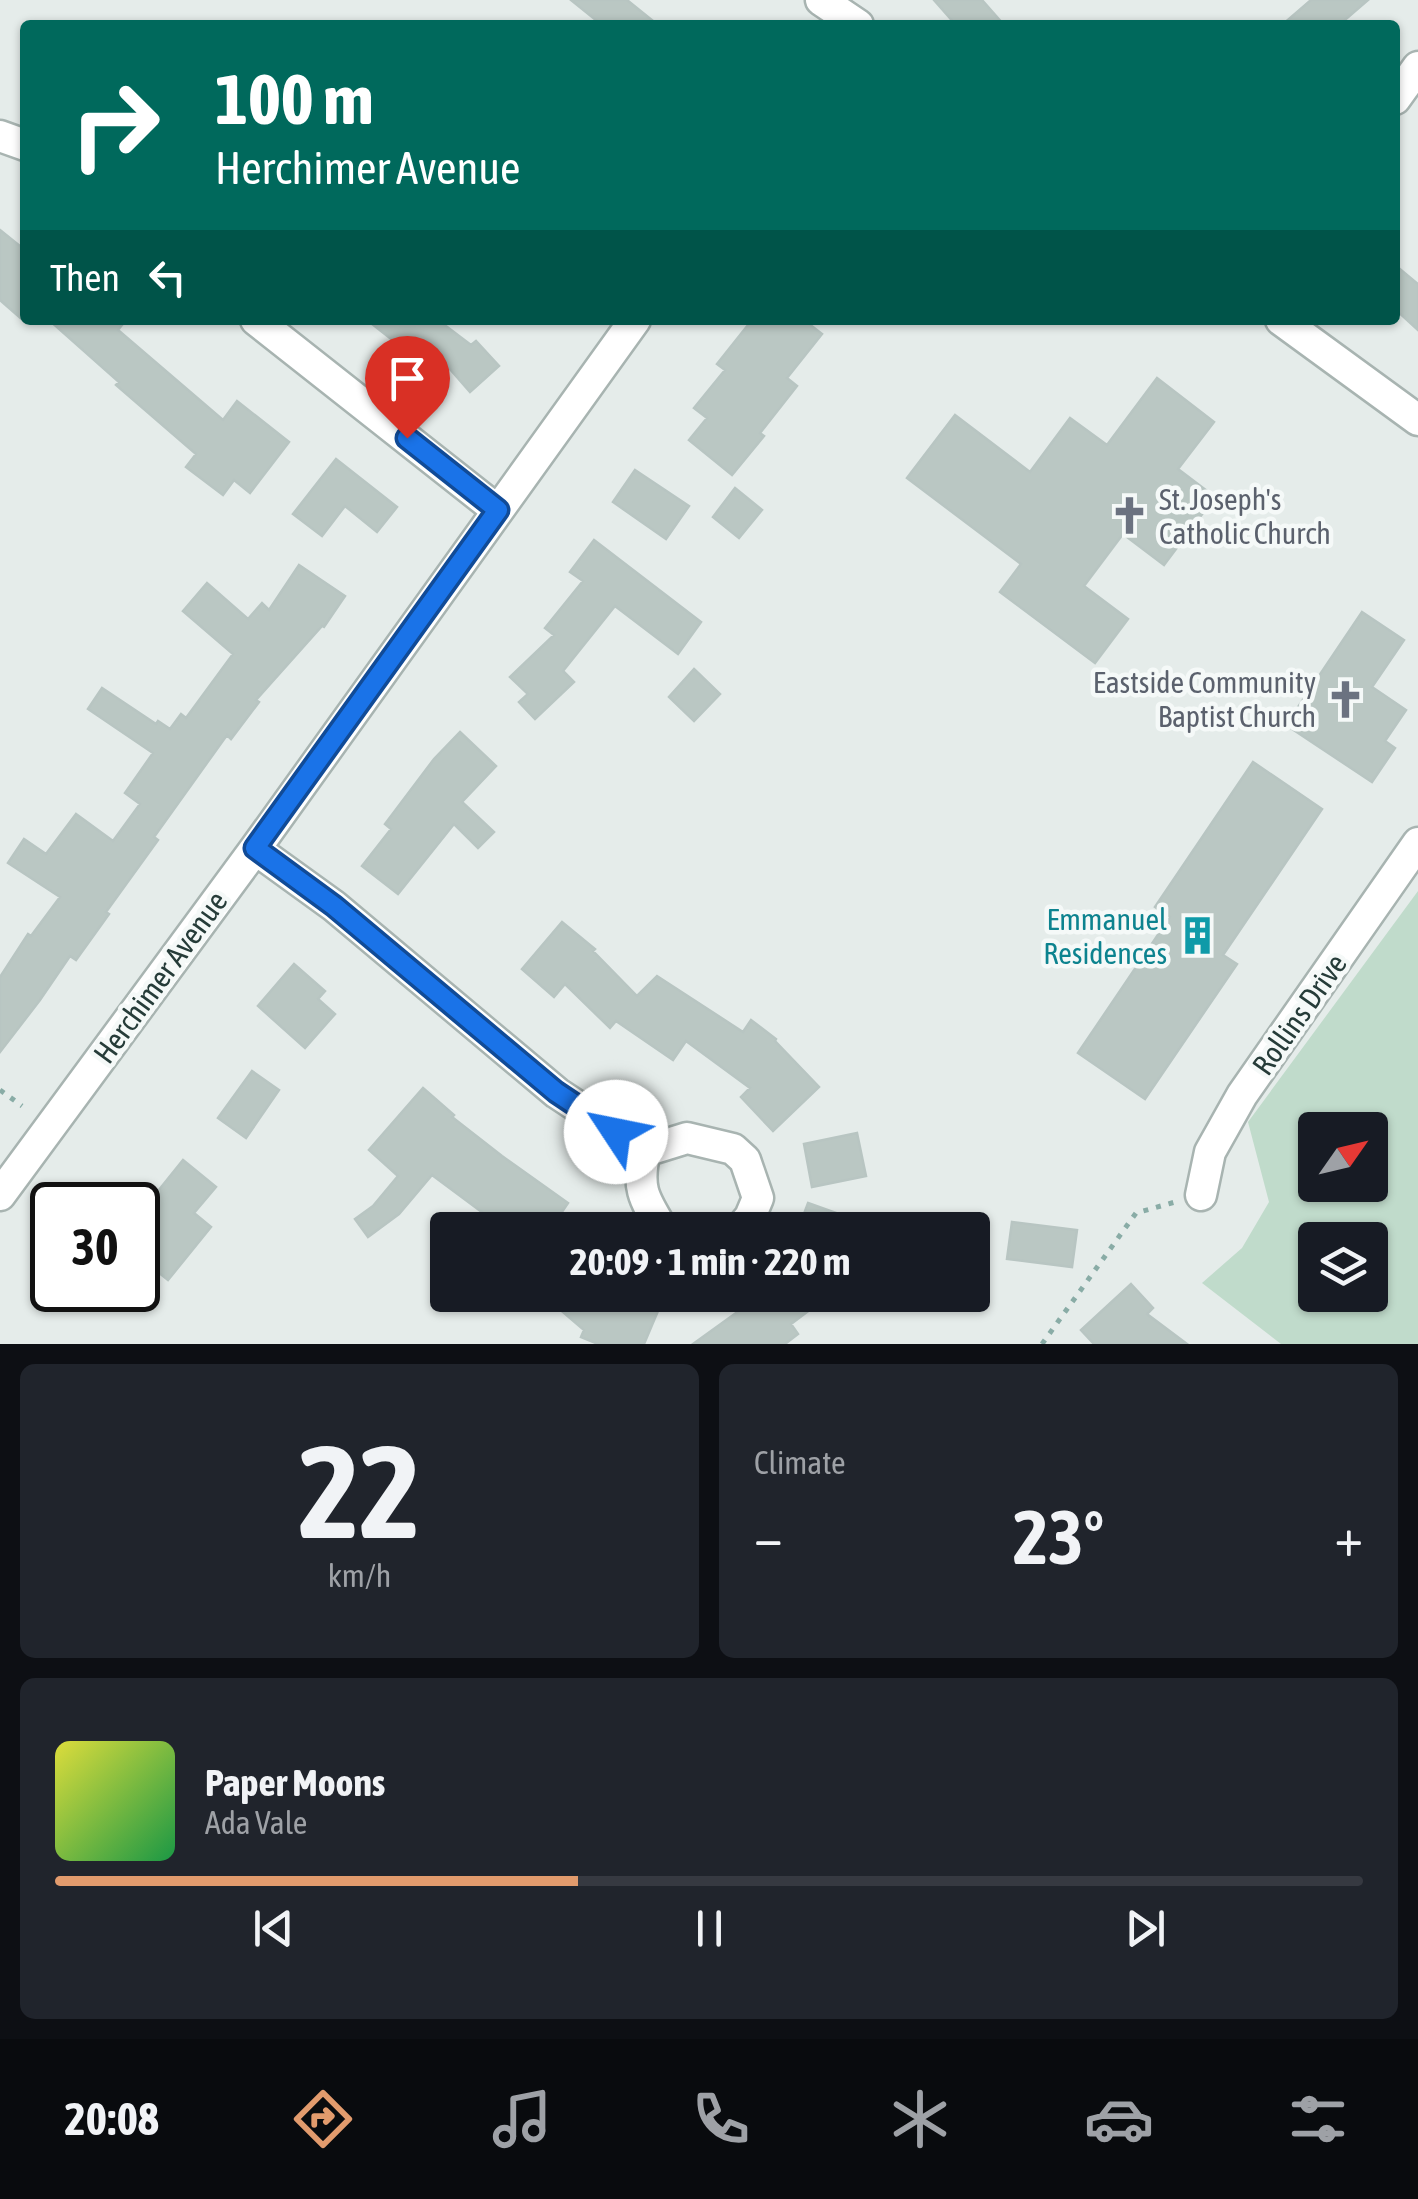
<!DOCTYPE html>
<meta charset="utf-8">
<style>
:root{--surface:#171b24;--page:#20242c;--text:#f1f3f6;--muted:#9ea1a6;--line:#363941;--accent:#e29b6d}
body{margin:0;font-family:"Asap Condensed",sans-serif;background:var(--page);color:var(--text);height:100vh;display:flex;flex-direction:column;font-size:38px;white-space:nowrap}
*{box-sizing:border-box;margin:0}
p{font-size:32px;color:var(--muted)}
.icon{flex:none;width:55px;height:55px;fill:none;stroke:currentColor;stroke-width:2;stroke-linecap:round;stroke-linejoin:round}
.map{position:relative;height:1344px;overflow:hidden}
.side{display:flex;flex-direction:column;gap:20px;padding:20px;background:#0d0f14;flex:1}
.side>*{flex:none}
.hud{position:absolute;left:20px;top:20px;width:1380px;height:305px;border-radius:10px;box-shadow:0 2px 8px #0004;background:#00695c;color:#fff;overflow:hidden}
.needle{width:65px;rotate:56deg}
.tools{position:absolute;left:1298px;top:1112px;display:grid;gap:20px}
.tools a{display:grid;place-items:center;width:90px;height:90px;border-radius:10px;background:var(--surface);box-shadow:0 2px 8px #0004;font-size:50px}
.speed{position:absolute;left:30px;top:1182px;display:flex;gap:20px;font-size:50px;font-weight:700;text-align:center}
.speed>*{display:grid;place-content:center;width:130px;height:130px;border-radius:50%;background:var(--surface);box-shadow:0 2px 8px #0004;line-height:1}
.speed .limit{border:5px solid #111;border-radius:15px;background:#fff;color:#111}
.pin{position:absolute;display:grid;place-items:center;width:85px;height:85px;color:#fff;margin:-102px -42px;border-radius:50% 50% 50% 0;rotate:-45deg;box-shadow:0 0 10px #0007}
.pin .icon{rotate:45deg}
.me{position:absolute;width:110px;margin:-55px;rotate:304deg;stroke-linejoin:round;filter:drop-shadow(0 0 8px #0008)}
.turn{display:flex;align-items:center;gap:35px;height:210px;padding:0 30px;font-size:45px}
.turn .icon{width:130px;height:130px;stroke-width:2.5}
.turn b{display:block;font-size:70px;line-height:85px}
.then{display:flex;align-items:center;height:95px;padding:0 30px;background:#0003;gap:20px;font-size:38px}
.big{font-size:75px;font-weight:700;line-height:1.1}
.side .card{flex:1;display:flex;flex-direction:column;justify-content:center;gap:15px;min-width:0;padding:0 35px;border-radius:15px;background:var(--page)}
.side .dial{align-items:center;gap:0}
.dial b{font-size:130px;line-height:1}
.song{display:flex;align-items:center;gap:30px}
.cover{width:120px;height:120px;border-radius:15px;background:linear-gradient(135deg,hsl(60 70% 55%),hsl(140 70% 35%))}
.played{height:10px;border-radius:5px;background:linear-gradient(90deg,var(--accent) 40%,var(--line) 40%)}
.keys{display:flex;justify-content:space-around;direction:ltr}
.heat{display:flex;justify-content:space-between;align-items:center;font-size:55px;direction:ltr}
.side .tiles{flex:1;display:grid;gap:20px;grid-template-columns:1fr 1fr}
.card:last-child{grid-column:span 2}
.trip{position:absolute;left:430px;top:1212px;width:560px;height:100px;border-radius:10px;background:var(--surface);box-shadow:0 2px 8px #0004;font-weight:700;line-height:100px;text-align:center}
.menu{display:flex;height:160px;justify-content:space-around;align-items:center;background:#090b0e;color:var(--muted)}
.menu .icon{width:70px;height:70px}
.menu .active{color:var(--accent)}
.menu b{font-size:45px;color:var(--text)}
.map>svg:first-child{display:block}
</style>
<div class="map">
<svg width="1418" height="1344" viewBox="0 0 1418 1344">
<rect width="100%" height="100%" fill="#e5ecea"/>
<!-- green -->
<path fill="#c0dbcb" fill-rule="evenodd" d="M 1418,891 L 1418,1344 L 1281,1344 L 1202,1283 L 1242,1248 L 1269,1202 L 1248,1122 ZM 1315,1130 L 1370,1130 L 1370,1185 L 1315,1185 ZM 1315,1240 L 1370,1240 L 1370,1295 L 1315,1295 Z"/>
<!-- building -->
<path fill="#bac7c3" stroke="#b8c5c2" stroke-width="2.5" d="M 571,0 L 627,0 L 658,25 L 602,25 Z
M 934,0 L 982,0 L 1004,25 L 956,25 Z
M 1311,0 L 1368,0 L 1339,25 L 1282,25 Z
M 0,230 L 25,250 L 25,322 L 0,300 Z
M 1395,265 L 1418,284 L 1418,330 L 1395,309 Z
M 49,320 L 126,320 L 118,330 L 223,420 L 237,401 L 289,442 L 250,493 L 234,480 L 223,495 L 186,467 L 196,454 L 116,385 L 119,382 Z
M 367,320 L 438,320 L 471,345 L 476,341 L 499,366 L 470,392 L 442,360 L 433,372 Z
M 752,320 L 804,320 L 822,334 L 787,378 L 797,386 L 760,433 L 764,436 L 732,475 L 689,440 L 707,418 L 694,408 L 725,370 L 717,364 Z
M 1157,378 L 1214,422 L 1178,469 L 1215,497 L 1164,565 L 1123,534 L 1084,586 L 1128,619 L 1095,663 L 1000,592 L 1021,564 L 907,478 L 955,415 L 1030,472 L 1070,418 L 1107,445 Z
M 336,459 L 397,507 L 377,532 L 345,506 L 322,536 L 293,514 Z
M 635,470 L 689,506 L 666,539 L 613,502 Z
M 735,488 L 762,510 L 739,538 L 713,517 Z
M 594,540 L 701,622 L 678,654 L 615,606 L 563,671 L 574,682 L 535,719 L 519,702 L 528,694 L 510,677 L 554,635 L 545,628 L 583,581 L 570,572 Z
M 299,565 L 345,596 L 324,627 L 322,626 L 256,700 L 259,702 L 231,739 L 227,735 L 154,837 L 158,840 L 106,912 L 109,914 L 76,960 L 70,956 L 40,1000 L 0,1052 L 0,977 L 28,934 L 31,936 L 60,897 L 8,863 L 24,839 L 46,854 L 76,814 L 113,841 L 140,804 L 125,793 L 153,753 L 88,709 L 102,688 L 156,724 L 158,721 L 170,729 L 181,714 L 186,718 L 233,654 L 183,611 L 207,583 L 248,619 L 262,603 L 269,610 Z
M 1362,612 L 1404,640 L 1372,687 L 1406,710 L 1385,741 L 1395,748 L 1372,782 L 1286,725 Z
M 694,669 L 720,694 L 694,721 L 669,697 Z
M 460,732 L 496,766 L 462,802 L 494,832 L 478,848 L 454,824 L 398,894 L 362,866 L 391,829 L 385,824 L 434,759 Z
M 1253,762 L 1322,809 L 1223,955 L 1237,964 L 1145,1099 L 1078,1053 L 1170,917 L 1155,907 Z
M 562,922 L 595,949 L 593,951 L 637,996 L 657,976 L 743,1032 L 751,1020 L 776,1039 L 775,1041 L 819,1087 L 773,1131 L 741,1097 L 750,1088 L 686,1041 L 673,1060 L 616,1021 L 610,1028 L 565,984 L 554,997 L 522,969 Z
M 294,964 L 325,991 L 318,999 L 335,1014 L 305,1048 L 258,1006 Z
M 252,1071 L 279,1090 L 246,1138 L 218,1118 Z
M 423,1088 L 454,1115 L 452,1117 L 502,1156 L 568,1203 L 553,1225 L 542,1217 L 533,1230 L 506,1230 L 432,1175 L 399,1214 L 368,1237 L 355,1219 L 373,1206 L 398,1176 L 369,1150 Z
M 857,1133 L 866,1176 L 812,1187 L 804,1144 Z
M 183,1160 L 216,1187 L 194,1213 L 211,1227 L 168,1280 L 138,1256 L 138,1216 Z
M 808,1203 L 875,1227 L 875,1230 L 798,1230 Z
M 1012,1222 L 1077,1230 L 1072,1267 L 1007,1259 Z
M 1131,1284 L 1153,1308 L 1147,1314 L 1187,1344 L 1094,1344 L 1081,1330 Z
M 543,1295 L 620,1295 L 658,1311 L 644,1344 L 598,1344 L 581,1337 L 584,1330 Z
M 761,1295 L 801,1295 L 811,1309 L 791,1324 L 798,1334 L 785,1344 L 693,1344 Z"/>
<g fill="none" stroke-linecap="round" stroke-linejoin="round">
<defs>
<path id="minor" d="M 821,0 L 858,25
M 1395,99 L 1418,67
M 0,136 L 25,145
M 256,320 L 497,510
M 1281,320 L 1418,420
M 255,849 L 334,906 L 557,1093 L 645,1151
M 645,1151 L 687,1138 L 733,1149 L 745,1160 L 758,1198 L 750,1217 L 739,1230
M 645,1151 C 636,1188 644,1199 663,1230
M 0,1195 L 255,849 L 635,320
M 1201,1195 L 1210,1152 L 1242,1095 L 1418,843"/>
</defs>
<!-- minor casing -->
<use href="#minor" stroke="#a8b4b1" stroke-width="35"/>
<!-- path -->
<path stroke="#89aca6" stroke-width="5" stroke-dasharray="5 8" stroke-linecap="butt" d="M 0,1090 L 22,1106
M 1042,1344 L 1136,1213 L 1175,1202"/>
<!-- minor -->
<use href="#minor" stroke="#fff" stroke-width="30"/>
</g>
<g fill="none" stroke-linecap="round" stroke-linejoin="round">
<defs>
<path id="route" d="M 407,438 L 498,510 L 255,848 L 334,906 L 556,1092 L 616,1132"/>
</defs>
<!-- route casing -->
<use href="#route" stroke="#114b97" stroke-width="25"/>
<!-- route -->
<use href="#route" stroke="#1a73e8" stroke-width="18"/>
</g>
<!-- icons -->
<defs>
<symbol id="church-bare" viewBox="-9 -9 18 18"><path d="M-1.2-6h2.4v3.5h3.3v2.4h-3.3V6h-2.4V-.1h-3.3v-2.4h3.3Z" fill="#6b7280" stroke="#f5f9f8" stroke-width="2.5" paint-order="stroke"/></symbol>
<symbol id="building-bare" viewBox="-9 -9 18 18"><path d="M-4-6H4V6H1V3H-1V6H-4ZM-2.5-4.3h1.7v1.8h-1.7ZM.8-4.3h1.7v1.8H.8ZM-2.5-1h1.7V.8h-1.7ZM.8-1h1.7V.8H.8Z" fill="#0f9aa8" stroke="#f5f9f8" stroke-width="2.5" paint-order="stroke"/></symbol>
</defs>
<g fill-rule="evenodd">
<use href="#church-bare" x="1102" y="488" width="55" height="55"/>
<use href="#church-bare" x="1318" y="672" width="55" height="55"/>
<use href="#building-bare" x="1170" y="908" width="55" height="55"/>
</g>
<g text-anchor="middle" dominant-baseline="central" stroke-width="9" stroke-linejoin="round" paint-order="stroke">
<!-- worship labels -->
<g font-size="30" fill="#5b616d" stroke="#f5f9f8" text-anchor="start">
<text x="1159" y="499">St. Joseph's<tspan x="1159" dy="34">Catholic Church</tspan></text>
<text x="1316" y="682" text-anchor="end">Eastside Community<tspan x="1316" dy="34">Baptist Church</tspan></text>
</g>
<!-- culture labels -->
<g font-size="30" fill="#0d838f" stroke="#f5f9f8" text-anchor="end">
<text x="1167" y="919">Emmanuel<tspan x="1167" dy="34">Residences</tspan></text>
</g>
<!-- street labels -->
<g font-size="30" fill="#263c39" stroke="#f5f9f8">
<text transform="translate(160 977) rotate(-54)">Herchimer Avenue</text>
<text transform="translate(1299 1014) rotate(-55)">Rollins Drive</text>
</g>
</g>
</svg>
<div class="tools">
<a><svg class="needle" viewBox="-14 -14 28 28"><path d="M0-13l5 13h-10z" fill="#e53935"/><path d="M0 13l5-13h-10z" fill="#9ea1a6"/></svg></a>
<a><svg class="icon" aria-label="layers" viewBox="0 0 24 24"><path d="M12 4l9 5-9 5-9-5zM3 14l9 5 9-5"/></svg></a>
</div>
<div class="speed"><div class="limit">30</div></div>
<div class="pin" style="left:407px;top:438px;background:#d93025"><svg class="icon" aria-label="arrive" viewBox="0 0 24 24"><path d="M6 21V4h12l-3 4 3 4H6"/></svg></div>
<svg class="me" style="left:616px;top:1132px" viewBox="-20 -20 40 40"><circle r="19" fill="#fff"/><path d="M0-13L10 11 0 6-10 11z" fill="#1a73e8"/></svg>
<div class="trip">20:09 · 1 min · 220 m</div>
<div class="hud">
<div class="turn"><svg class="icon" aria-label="right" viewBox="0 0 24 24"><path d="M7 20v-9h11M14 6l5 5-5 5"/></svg><div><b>100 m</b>Herchimer Avenue</div></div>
<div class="then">Then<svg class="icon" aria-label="left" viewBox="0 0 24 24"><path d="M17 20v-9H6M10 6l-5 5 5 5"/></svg></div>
</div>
</div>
<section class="side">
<div class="tiles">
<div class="card dial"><b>22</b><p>km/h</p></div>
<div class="card"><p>Climate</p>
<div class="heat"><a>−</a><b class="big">23°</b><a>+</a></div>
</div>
<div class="card">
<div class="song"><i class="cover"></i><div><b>Paper Moons</b><p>Ada Vale</p></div></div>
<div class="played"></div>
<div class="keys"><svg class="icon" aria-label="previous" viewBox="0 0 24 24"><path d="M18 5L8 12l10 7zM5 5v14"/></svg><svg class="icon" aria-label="pause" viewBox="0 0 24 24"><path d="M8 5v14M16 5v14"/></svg><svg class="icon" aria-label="next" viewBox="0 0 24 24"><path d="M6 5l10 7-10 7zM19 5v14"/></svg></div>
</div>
</div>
</section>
<nav class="menu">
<b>20:08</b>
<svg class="icon active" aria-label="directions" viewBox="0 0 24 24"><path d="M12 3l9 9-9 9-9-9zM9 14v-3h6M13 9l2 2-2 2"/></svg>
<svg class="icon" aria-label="music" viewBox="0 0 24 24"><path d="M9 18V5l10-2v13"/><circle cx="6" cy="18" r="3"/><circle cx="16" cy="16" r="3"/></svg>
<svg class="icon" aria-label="phone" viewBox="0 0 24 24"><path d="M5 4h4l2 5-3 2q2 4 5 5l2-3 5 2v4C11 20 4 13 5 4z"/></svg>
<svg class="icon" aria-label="climate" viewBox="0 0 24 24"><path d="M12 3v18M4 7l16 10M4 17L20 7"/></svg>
<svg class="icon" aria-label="car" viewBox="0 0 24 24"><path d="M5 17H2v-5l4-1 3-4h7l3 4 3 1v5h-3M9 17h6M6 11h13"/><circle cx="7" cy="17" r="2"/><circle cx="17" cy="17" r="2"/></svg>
<svg class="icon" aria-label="filters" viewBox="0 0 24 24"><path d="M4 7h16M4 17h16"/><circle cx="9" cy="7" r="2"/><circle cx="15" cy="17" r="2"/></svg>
</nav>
